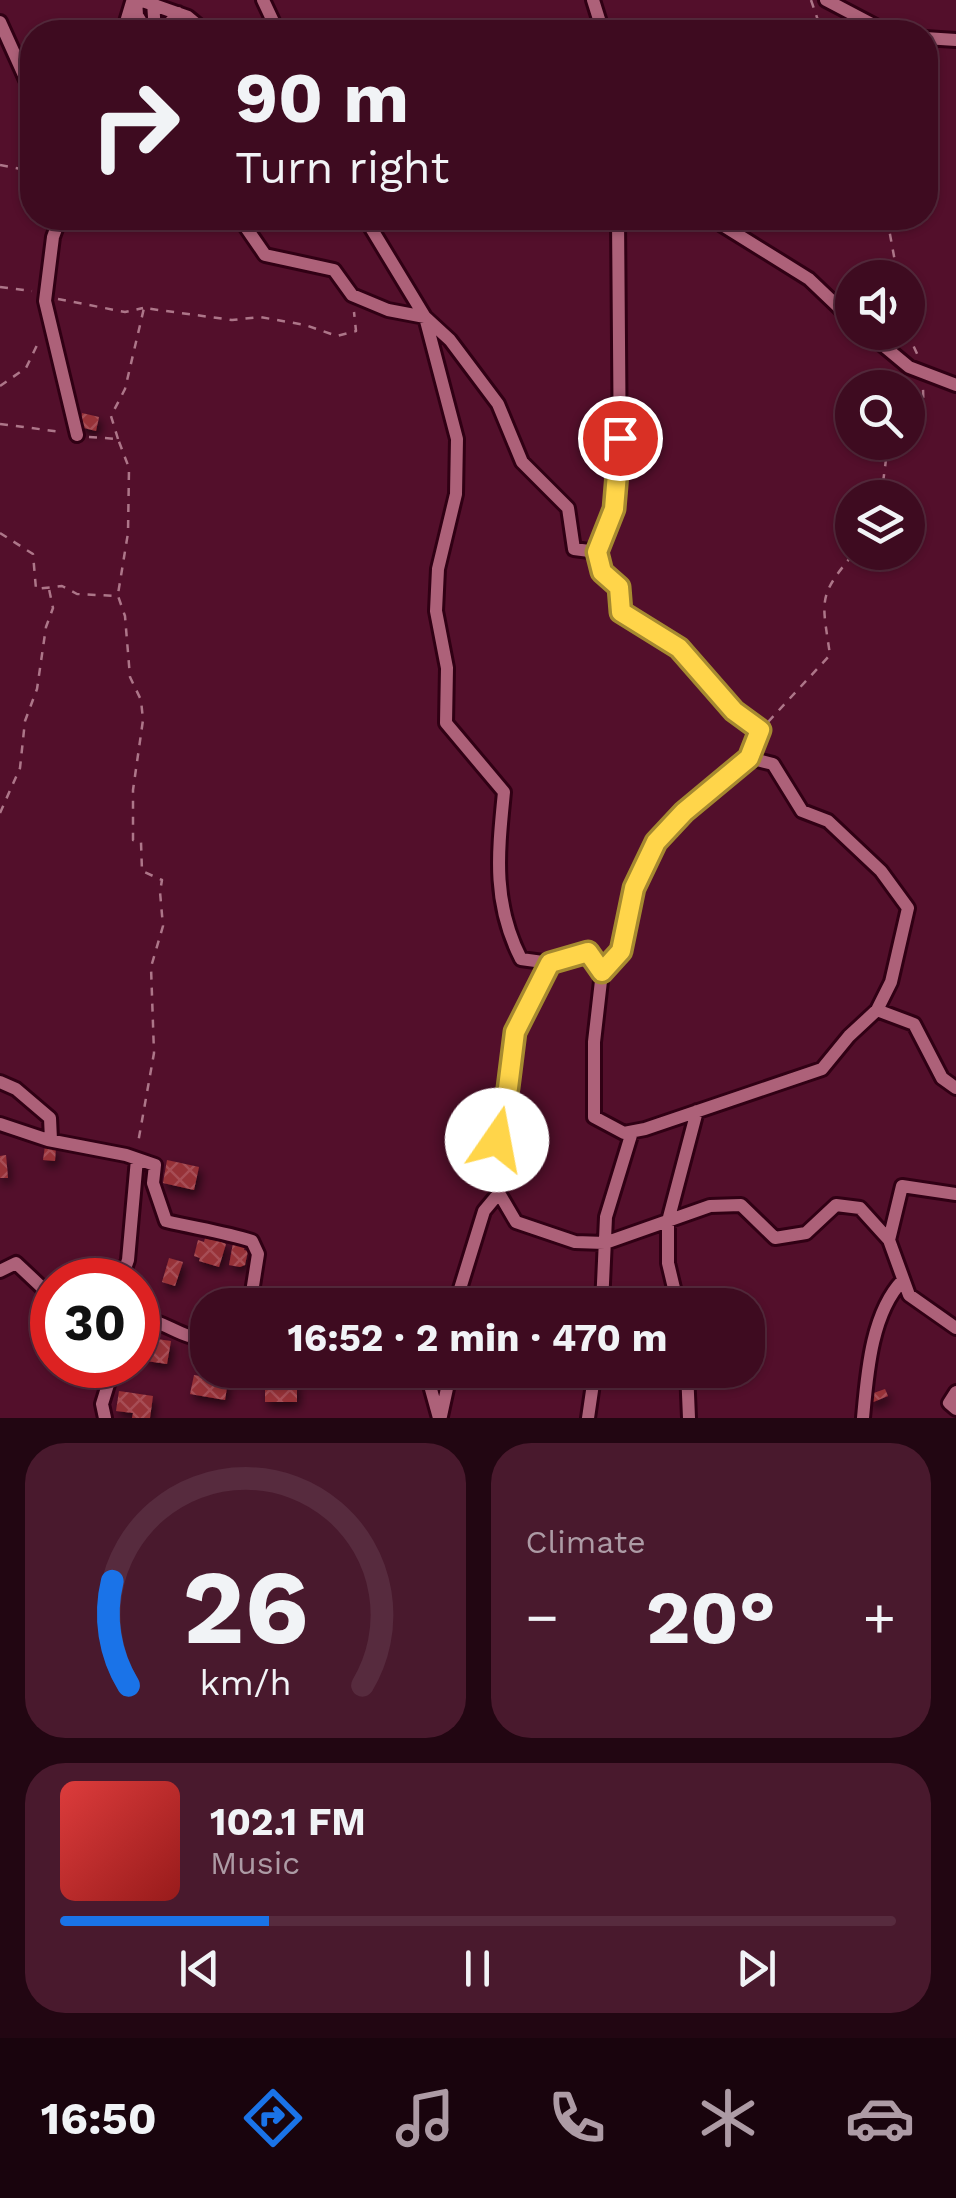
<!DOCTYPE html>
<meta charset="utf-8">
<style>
:root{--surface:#3e0b20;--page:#49192d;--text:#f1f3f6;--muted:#ad9ba5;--line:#572b3e;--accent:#1a73e8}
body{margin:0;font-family:"Work Sans",sans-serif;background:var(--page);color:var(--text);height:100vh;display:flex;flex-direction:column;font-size:38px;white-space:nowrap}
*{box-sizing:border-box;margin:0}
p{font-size:32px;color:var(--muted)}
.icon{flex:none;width:55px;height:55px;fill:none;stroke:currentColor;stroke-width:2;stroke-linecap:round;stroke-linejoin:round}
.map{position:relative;height:1418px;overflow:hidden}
.side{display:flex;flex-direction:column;gap:25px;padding:25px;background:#220612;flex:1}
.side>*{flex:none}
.top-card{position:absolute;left:20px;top:20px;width:918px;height:210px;border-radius:40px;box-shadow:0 2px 8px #0004,0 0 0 2px var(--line);background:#3e0b20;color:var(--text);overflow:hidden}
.buttons{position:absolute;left:835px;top:260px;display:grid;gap:20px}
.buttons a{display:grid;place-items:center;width:90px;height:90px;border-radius:50%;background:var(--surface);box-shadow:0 2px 8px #0004,0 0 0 2px var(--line);font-size:50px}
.speed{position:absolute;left:30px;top:1258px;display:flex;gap:20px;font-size:50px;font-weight:700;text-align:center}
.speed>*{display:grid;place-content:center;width:130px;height:130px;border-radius:50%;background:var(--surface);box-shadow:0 2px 8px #0004,0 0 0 2px var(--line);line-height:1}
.speed .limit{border:15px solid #d22;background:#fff;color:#111}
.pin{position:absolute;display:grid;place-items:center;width:85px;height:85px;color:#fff;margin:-42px;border:5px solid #fff;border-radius:50%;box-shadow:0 2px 10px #0007}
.me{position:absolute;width:110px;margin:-55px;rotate:12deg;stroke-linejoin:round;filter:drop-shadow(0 0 8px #0008)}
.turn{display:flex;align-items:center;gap:35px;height:210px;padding:0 50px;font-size:45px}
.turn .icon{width:130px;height:130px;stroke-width:2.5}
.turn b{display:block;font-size:70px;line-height:85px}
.big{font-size:75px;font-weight:700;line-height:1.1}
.side .tile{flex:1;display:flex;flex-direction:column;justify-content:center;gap:15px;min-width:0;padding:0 35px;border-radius:40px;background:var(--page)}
.side .dial{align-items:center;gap:0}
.dial svg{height:260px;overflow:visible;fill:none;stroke:var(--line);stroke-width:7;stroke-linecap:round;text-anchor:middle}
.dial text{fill:var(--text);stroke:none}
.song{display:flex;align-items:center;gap:30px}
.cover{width:120px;height:120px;border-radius:15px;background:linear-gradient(135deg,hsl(0 70% 55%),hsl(0 70% 35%))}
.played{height:10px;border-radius:5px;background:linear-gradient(90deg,var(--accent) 25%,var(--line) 25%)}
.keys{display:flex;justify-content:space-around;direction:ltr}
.heat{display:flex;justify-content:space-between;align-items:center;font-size:55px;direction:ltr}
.side .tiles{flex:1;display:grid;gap:25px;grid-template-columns:1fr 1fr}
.tile:last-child{grid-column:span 2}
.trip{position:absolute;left:190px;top:1288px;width:575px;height:100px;border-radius:40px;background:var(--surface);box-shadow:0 2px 8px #0004,0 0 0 2px var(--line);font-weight:700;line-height:100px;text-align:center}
.tab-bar{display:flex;height:160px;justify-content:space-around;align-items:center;background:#19040d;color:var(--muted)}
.tab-bar .icon{width:70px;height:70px}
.tab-bar .on{color:var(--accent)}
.tab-bar b{font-size:45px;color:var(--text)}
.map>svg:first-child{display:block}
</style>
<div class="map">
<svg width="956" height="1418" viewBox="0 0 956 1418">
<defs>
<pattern id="building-cross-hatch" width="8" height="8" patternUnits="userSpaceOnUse" patternTransform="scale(2.5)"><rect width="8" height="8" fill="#973138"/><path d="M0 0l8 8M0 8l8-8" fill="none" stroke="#a74e54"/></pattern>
<filter id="shadow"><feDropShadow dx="3" dy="5.5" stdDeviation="5" flood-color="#0009"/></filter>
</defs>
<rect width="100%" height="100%" fill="#530f2b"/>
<!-- building -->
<path fill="url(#building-cross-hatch)" filter="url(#shadow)" d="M 82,413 L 99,417 L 96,431 L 80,427 Z
M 45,1146 L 56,1147 L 55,1161 L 43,1160 Z
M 6,1155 L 8,1178 L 0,1178 L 0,1156 Z
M 167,1160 L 199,1167 L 194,1190 L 163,1183 Z
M 213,1237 L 226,1244 L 219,1267 L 199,1261 L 200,1258 L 194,1256 L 198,1240 L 204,1242 L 205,1238 L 212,1240 Z
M 233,1243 L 245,1246 L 244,1250 L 248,1251 L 245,1265 L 240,1267 L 229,1265 Z
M 169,1258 L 183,1262 L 175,1286 L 162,1282 Z
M 150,1338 L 171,1341 L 167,1364 L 146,1361 Z
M 194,1375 L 228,1381 L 225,1400 L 190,1394 Z
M 265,1381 L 297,1381 L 297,1402 L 265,1402 Z
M 885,1389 L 888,1396 L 871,1403 L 868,1395 Z
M 119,1391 L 153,1396 L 150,1418 L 132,1418 L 133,1413 L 116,1411 Z"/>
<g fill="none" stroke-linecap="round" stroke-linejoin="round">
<defs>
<path id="street" d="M 136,0 L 137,15 L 147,32
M 140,0 L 188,17 L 206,32
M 263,0 L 278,32
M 593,0 L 603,32
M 826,0 L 887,32
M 153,2 L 155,32
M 0,22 L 32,93
M 123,32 L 132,2
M 162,32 L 178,13
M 925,38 L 956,40
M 60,218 L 53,237 L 45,301 L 77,435
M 235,218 L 243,223 L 265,255 L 334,270 L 352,295 L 388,310 L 425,317 L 450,340 L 498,404 L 522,462 L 568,508 L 574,549 L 597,552 L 602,571 L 619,587 L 621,611 L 656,636 L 679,648 L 734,711 L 759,730 L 749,758 L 684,812 L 656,841 L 634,888 L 621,951 L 602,972
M 365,218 L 425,317 L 457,439 L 456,494 L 438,569 L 436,611 L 447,668 L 446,723 L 504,792 C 498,853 492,902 521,959 L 550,963 L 588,952 L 602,972 L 594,1042 L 594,1117 L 624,1133 L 645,1129 L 822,1069 L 849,1036 L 877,1010 L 914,1024 L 942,1078 L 956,1088
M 711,218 L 809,279 L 852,320
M 867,332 L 909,367 L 956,385
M 597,552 L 614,509 L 620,465 L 618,218
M 749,758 L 773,764 L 802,811 L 828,821 L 881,871 L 908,908 L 891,982 L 877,1010
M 550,963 L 515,1032 L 508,1089 L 497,1140 L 499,1193 L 516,1222 L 575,1242 L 605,1243 L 710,1206 L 741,1205 L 775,1238 L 806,1233 L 836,1205 L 860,1208 L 889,1240
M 0,1082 L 16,1089 L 50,1118 L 51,1140
M 0,1124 L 48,1140 L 126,1155 L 155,1165 L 153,1183 L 166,1221 C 195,1228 224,1232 252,1241 L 258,1254 L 250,1305
M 956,1194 L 902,1186 L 889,1240 L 909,1295 L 956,1328
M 0,1271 L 16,1263 L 52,1297
M 121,1280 L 128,1260 L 137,1159
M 455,1305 L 484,1211 L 499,1193
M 602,1305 L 606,1217 L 632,1132
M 678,1305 L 668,1263 L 668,1221 L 697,1111
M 138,1319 C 165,1319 179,1339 208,1339
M 408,1370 L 429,1382 L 439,1418
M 687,1370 L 689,1418
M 956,1392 L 949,1403 L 956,1409
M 441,1416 L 451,1370
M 105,1418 L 102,1404 L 114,1365
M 588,1418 L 595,1370
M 863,1418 C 867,1374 871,1313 903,1280"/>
</defs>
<!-- street casing -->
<use href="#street" stroke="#300014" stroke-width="18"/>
<!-- path -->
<path stroke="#ad7689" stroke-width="2.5" stroke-dasharray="8 8" stroke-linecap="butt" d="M 811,0 L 822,32
M 0,165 L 32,171
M 887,218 L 898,278
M 0,287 L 32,291
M 58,299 L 125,312 L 143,308
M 907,332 L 919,358
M 0,386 L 26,368 L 40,339
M 0,424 L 62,432
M 89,437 L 118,439 L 129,468 L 128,533 L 118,594
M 118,439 L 111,416 L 125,389 L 144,308 L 232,320 L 260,317 L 305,325 L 337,336 L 356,331 L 354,312
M 908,440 L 924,421 L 923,388
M 881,498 L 887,452 L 904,442
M 0,533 L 33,554 L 36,589 L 62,586 L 77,594 L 118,596 L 125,616 L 130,677 L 141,700 L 143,720 L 133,790 L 133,840 L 141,842 L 142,871 L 162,880 L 160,892 L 163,926 L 151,967 L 154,1053 L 138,1143
M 768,722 L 830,655 C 822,599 817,597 855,552
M 0,813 L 20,768 L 25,721 L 37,689 L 46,627 L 53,608 L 49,589"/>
<!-- street -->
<use href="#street" stroke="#ad6179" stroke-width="12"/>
</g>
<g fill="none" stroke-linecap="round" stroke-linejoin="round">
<defs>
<path id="route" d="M 497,1140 L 508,1088 L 515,1032 L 550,963 L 588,952 L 602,972 L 621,951 L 634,888 L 656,842 L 684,812 L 749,758 L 760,730 L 734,711 L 679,648 L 621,612 L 619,587 L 602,572 L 597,552 L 614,509 L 620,438"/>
</defs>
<!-- route casing -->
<use href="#route" stroke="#a68a30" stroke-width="25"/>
<!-- route -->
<use href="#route" stroke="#ffd54a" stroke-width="18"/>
</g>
</svg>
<div class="buttons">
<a><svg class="icon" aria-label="sound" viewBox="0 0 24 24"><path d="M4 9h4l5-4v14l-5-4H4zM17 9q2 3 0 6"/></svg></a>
<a><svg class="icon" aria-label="search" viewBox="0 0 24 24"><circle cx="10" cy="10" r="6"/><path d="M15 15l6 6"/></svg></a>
<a><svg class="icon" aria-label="layers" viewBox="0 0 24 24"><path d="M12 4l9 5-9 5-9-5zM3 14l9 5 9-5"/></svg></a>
</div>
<div class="speed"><div class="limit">30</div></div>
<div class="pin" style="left:620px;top:438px;background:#d93025"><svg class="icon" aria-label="arrive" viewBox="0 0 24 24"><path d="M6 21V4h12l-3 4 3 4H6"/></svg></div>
<svg class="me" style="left:497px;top:1140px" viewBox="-20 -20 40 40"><circle r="19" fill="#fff"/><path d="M0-13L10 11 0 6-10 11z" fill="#ffd54a"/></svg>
<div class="trip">16:52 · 2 min · 470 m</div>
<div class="top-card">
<div class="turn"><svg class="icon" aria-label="right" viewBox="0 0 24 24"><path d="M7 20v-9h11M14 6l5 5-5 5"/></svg><div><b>90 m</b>Turn right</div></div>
</div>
</div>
<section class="side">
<div class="tiles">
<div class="tile dial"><svg viewBox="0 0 100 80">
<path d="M14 69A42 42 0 1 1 86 69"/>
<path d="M14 69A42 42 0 0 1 9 37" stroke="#1a73e8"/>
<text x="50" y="56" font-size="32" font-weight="700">26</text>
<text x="50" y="72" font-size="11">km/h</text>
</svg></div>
<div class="tile"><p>Climate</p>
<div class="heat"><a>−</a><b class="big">20°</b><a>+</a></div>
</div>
<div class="tile">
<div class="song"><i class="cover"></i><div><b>102.1 FM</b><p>Music</p></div></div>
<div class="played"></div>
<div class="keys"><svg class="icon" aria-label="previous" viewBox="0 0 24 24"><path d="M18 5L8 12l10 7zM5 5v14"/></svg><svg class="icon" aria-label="pause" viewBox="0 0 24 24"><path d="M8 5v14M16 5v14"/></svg><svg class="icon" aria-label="next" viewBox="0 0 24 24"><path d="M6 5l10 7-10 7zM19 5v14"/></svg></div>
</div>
</div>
</section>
<nav class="tab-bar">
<b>16:50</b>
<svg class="icon on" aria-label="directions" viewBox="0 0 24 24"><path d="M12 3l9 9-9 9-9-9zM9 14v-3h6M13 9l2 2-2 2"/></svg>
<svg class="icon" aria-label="music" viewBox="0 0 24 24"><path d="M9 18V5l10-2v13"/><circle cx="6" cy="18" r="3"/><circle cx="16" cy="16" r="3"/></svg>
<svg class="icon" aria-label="phone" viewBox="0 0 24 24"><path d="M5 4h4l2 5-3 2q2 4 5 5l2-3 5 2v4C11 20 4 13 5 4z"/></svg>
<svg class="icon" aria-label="climate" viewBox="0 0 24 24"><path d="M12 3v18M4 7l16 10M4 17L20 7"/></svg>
<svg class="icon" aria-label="car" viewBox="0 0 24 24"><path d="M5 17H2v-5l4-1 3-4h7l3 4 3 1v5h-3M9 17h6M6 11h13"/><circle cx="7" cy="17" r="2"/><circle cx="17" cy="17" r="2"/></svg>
</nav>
